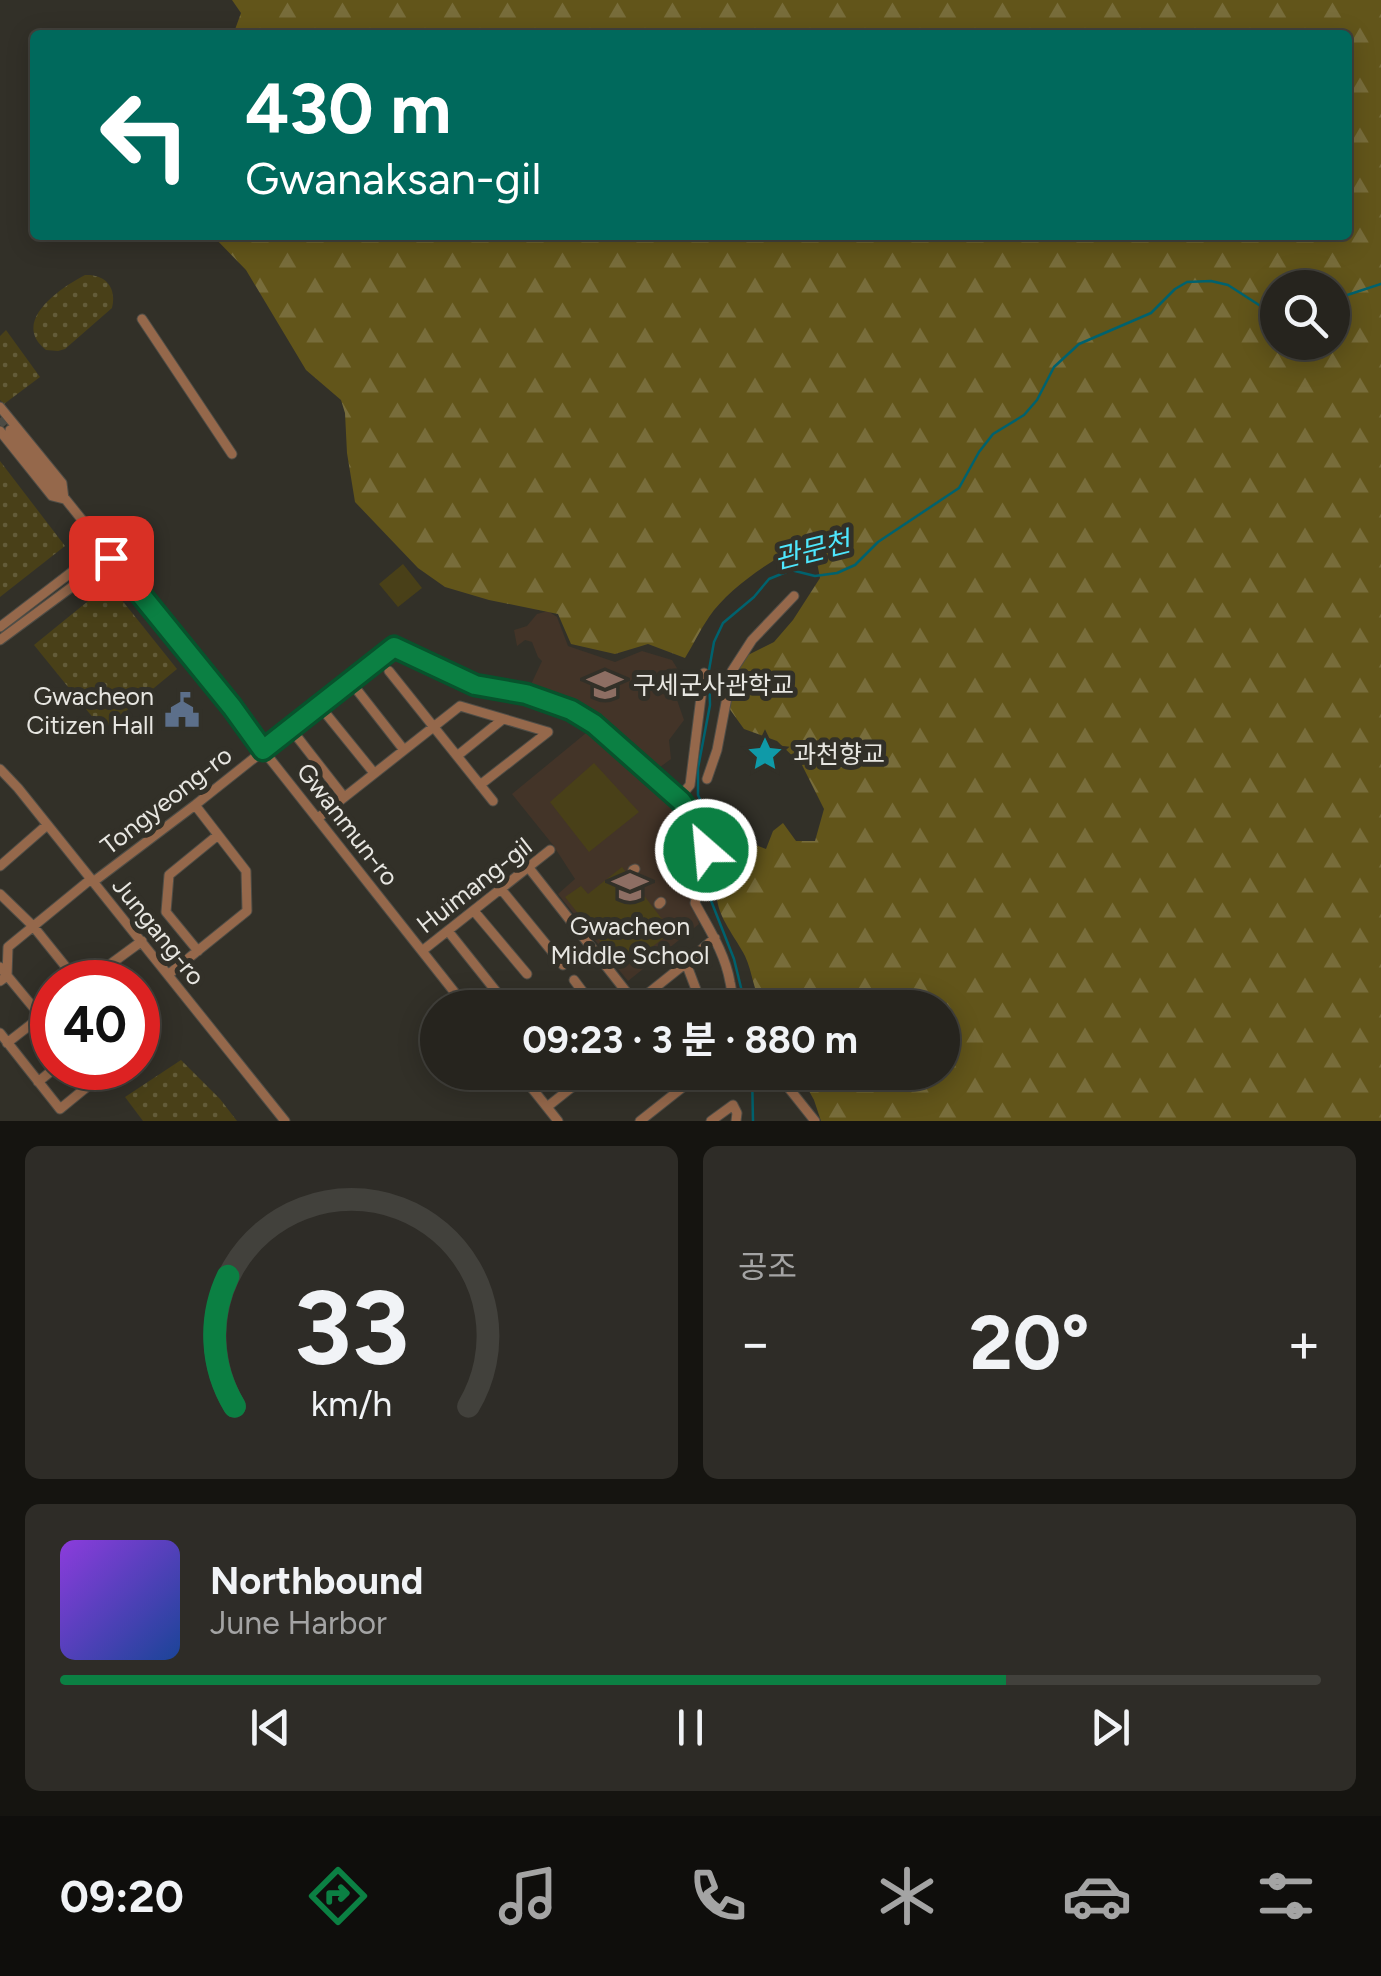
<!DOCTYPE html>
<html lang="ko">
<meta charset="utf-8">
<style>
:root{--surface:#26241e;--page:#2e2c27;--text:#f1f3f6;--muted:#a4a4a4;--line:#42413c;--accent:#0b8043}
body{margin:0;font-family:Figtree,"Noto Sans KR",sans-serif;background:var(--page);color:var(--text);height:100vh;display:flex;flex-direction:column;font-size:38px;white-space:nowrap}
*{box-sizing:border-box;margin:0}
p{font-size:32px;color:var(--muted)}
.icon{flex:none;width:55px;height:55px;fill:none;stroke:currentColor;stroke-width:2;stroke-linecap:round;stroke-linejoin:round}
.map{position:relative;height:1121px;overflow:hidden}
.details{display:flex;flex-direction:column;gap:25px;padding:25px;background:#151410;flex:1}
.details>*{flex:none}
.top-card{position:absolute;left:30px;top:30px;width:1322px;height:210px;border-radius:10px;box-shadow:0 5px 25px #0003,0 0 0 2px var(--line);background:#00695c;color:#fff;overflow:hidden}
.buttons{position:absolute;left:1260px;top:270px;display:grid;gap:20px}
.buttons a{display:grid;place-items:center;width:90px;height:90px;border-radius:50%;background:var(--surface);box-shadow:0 5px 25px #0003,0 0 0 2px var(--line);font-size:50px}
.speed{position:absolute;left:30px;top:960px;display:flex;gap:20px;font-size:50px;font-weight:700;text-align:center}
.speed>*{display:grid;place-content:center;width:130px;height:130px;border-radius:50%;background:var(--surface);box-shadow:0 5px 25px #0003,0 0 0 2px var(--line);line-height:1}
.speed .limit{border:15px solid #d22;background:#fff;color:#111}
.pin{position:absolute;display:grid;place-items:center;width:85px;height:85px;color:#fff;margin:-42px;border-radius:20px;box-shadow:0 5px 15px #0006}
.me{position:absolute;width:110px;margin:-55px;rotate:333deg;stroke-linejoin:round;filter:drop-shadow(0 0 8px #0008)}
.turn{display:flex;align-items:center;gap:35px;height:210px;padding:0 50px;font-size:45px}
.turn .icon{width:130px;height:130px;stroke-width:2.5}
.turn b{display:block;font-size:70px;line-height:85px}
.big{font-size:75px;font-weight:700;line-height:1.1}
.details .card{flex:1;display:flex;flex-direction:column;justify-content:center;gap:15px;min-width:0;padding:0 35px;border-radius:15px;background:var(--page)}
.details .dial{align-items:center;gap:0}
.dial svg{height:260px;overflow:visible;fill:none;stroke:var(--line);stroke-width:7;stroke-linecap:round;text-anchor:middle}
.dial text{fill:var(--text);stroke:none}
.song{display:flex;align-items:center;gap:30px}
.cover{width:120px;height:120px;border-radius:15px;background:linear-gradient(135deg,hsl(270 70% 55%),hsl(220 70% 35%))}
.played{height:10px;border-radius:5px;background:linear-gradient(90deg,var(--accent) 75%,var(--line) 75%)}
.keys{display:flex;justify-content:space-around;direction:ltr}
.heat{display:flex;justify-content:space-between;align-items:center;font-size:55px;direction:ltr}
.details .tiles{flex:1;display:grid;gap:25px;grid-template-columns:1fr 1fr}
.card:last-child{grid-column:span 2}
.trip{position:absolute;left:420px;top:990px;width:540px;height:100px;border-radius:50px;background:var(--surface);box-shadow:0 5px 25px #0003,0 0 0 2px var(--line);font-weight:700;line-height:100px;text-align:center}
.tab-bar{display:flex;height:160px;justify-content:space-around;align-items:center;background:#0f0e0c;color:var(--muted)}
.tab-bar .icon{width:70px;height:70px}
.tab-bar .on{color:var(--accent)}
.tab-bar b{font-size:45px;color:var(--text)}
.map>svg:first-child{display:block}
</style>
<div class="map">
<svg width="1381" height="1121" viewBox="0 0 1381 1121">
<defs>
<pattern id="grass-dots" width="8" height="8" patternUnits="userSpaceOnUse" patternTransform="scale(2.5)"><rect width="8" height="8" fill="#494018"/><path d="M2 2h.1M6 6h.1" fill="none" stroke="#635c39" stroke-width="1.8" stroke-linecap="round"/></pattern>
<pattern id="forest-firs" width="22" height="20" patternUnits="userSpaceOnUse" patternTransform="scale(2.5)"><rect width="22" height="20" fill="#62551a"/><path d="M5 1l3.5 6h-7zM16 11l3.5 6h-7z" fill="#786d3b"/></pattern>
</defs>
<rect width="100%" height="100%" fill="#323028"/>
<!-- education -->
<path fill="#433428" d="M 548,611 L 557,617 L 568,646 L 615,662 L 642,651 L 672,660 L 683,678 L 676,697 L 684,720 L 669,740 L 671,759 L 656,770 L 627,745 L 617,742 L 594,722 L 527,693 L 542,661 L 538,657 L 532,642 L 525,640 L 517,646 L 514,630 L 527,626 L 537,614 Z
M 591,729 L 673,803 L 698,838 L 700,855 L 691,895 L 699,924 L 628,981 L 558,894 L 575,879 L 553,845 L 512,794 Z"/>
<!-- grass -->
<path fill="url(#grass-dots)" d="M 85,275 C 106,274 117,288 112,308 L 65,349 L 58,351 L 46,350 C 10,322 60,288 85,275 Z
M 6,330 L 40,377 L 4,404 L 0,400 L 0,336 Z
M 0,461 L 65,546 L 0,597 Z
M 109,584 L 177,669 L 103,730 L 34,645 Z
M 181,1060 L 220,1099 L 237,1121 L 143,1121 L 125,1097 Z"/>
<!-- forest -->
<path fill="url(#forest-firs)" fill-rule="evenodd" d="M 232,0 L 1381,0 L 1381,1121 L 821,1121 L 814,1100 L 799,1073 L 942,1072 L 942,1008 L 764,1007 C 753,992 753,973 745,956 C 736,938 715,914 717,893 C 718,872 735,868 736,843 L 743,840 L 766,849 L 773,831 L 783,823 L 796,841 L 815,841 L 824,809 L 802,765 L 777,741 L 744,729 L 726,704 L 730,676 L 748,655 L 774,642 L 793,620 L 820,578 L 815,552 L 795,548 C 767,563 727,590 709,617 C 700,630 693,645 685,658 L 648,644 L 615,654 L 571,644 L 558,614 L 489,600 L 445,587 L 418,568 L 355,502 L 347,453 L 345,413 L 341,400 L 306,370 L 246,270 L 212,235 L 1348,235 L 1348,35 L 233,35 L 241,13 ZM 1278,288 L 1332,288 L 1332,342 L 1278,342 Z"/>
<!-- pitch -->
<path fill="#494018" d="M 403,564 L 422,588 L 398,607 L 379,584 Z
M 594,763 L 639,812 L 589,852 L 550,802 Z
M 622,867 L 672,932 L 622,969 L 565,897 L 581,886 L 588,894 Z"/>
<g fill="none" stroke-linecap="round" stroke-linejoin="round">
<!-- stream -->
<path stroke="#00626e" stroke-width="2.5" d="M 1332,300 L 1381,284
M 746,1008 L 734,959 L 710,898 L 731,866 L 734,854 L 729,842 L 711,824 L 698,795 L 698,768 L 710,705 L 709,670 L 714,642 L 723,623 L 754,597 L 769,579 L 791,570 L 815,576 L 837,573 L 855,565 L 878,542 L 959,488 L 979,452 L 993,434 L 1024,415 L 1037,400 L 1054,367 L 1079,344 L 1151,313 L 1175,289 L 1187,282 L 1211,281 L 1228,285 L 1259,305 L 1278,308
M 752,1072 L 753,1121"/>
<!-- minor-tunnel -->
<path stroke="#4d4b44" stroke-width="9" stroke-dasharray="9 4.5" stroke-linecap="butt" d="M 0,418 L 10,430"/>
<defs>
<path id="minor" d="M 142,319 L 232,454
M 0,407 L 62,483 L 64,499 L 52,496 L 0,431
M 10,430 L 232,707 L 263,750 L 467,1008
M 0,627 L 103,548
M 0,640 L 111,558
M 389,671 L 493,801
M 357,690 L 404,750
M 327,715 L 374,773
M 298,738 L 344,797
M 457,756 L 503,719
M 0,769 L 18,788 L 285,1121
M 707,779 L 717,750 L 732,671 L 752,640 L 794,596
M 480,785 L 548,732
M 679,798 L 690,785 L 704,673
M 318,818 L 460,706 L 548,732
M 0,866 L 47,825
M 529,868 L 639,1008
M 633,870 L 635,869
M 93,882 L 195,805 L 394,647 L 475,685 L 526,693 L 571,709 L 594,723 L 671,790 L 695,820 L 707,850 L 695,903 C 709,929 725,953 730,982 C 732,990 732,999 733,1008
M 501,889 L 563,965
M 0,894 L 33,926 L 78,982
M 659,904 L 661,902
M 474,911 L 527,974
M 448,931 L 503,1000
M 198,951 L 166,912 L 169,875 L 218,835
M 422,951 L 550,850
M 686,963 L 715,938
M 0,967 L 52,1030
M 169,974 L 247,911 L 246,871 L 195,805
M 574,980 L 595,1008
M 0,981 L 7,976 L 8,947 L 91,879
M 86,982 L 142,941
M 550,1003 L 553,1008
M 636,1003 L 686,963 L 703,1008
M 0,1033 L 60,1109 L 110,1068
M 7,1043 L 52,1008
M 519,1072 L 558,1121
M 559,1072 L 571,1088
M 776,1072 L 815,1121
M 38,1082 L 55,1068
M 547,1107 L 591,1072
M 640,1121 L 702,1072
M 711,1121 L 733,1105 L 737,1113 L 736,1121"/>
</defs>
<!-- minor casing -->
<use href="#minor" stroke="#4f4d46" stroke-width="11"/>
<!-- minor -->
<use href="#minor" stroke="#95684b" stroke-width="9"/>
</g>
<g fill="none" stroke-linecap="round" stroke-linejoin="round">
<defs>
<path id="route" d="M 111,558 L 232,707 L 263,750 L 394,647 L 475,685 L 526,694 L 571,710 L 594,724 L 681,801 L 695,820 L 706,850"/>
</defs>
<!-- route casing -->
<use href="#route" stroke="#07532c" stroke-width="25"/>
<!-- route -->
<use href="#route" stroke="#0b8043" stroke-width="18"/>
</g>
<!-- icons -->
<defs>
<symbol id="university-bare" viewBox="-9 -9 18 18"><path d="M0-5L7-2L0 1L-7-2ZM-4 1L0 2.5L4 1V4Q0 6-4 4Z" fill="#8d6e63" stroke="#323028" stroke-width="2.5" paint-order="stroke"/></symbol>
<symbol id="civic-bare" viewBox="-9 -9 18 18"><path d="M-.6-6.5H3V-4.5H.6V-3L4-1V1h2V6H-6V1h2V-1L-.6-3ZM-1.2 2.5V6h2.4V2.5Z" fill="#5c6f8a" stroke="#323028" stroke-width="2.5" paint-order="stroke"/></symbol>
<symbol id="sight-bare" viewBox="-9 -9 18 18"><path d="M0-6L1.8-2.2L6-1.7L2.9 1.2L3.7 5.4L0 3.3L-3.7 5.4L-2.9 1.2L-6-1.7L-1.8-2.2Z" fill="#0f9aa8" stroke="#323028" stroke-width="2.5" paint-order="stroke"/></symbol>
<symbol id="school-bare" viewBox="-9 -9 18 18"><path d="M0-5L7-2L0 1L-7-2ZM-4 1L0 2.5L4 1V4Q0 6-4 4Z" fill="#8d6e63" stroke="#323028" stroke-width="2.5" paint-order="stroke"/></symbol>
</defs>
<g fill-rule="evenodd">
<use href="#university-bare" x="580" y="660" width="50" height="50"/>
<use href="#civic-bare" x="157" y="685" width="50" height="50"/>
<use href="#sight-bare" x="740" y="729" width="50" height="50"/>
<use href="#school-bare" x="605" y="862" width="50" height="50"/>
</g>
<g text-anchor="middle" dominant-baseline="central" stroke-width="10" stroke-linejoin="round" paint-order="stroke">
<!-- poi labels -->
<g font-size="25" fill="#e7e6e1" stroke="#323028" text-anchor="start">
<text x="633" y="685">구세군사관학교</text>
<text x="154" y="696" text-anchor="end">Gwacheon<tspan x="154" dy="29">Citizen Hall</tspan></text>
<text x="793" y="754">과천향교</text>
<text x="630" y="926" text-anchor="middle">Gwacheon<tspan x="630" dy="29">Middle School</tspan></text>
</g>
<!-- street labels -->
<g font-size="25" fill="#e7e6e1" stroke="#323028">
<text transform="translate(166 800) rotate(-38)">Tongyeong-ro</text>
<text transform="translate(348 824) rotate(52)">Gwanmun-ro</text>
<text transform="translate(474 885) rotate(-38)">Huimang-gil</text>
<text transform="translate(159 931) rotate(51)">Jungang-ro</text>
</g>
<!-- water labels -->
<g font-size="28" font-style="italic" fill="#4ee7fd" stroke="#323028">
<text transform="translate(812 550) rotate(-14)">관문천</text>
</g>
</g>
</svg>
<div class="buttons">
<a><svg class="icon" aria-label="search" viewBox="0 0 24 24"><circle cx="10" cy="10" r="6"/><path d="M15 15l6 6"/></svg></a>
</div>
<div class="speed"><div class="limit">40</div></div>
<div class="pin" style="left:111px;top:558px;background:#d93025"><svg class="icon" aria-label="arrive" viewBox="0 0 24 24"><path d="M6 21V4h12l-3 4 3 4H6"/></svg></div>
<svg class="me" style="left:706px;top:850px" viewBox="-20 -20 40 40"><circle r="17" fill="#0b8043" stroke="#fff" stroke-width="3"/><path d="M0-11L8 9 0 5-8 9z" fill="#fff"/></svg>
<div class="trip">09:23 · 3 분 · 880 m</div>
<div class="top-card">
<div class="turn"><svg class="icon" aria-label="left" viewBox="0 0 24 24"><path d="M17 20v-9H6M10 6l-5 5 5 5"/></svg><div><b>430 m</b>Gwanaksan-gil</div></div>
</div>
</div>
<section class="details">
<div class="tiles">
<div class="card dial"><svg viewBox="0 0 100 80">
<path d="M14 69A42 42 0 1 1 86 69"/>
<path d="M14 69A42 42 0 0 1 12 29" stroke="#0b8043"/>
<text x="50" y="56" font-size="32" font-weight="700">33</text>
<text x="50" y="72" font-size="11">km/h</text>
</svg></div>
<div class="card"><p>공조</p>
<div class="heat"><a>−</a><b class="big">20°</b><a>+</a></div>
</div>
<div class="card">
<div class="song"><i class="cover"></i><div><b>Northbound</b><p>June Harbor</p></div></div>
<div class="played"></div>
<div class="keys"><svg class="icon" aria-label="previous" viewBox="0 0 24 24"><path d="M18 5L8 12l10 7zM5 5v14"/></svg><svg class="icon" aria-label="pause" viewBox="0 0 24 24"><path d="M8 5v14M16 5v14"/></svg><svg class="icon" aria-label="next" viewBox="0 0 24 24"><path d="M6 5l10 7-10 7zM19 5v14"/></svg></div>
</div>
</div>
</section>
<nav class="tab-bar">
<b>09:20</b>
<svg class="icon on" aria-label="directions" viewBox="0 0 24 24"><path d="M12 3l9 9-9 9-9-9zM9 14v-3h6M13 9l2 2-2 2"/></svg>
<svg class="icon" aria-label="music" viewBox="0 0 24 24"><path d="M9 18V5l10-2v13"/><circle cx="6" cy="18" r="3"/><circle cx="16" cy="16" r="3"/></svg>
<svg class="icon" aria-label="phone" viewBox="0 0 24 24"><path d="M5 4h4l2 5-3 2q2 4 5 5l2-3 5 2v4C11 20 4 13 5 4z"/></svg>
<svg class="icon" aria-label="climate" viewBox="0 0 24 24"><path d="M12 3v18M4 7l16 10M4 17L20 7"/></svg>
<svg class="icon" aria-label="car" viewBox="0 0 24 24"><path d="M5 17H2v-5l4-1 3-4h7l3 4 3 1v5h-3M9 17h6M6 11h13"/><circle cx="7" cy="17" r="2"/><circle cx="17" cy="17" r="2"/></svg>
<svg class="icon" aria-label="filters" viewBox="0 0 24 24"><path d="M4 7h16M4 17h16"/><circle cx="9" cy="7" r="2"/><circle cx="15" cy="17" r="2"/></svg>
</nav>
